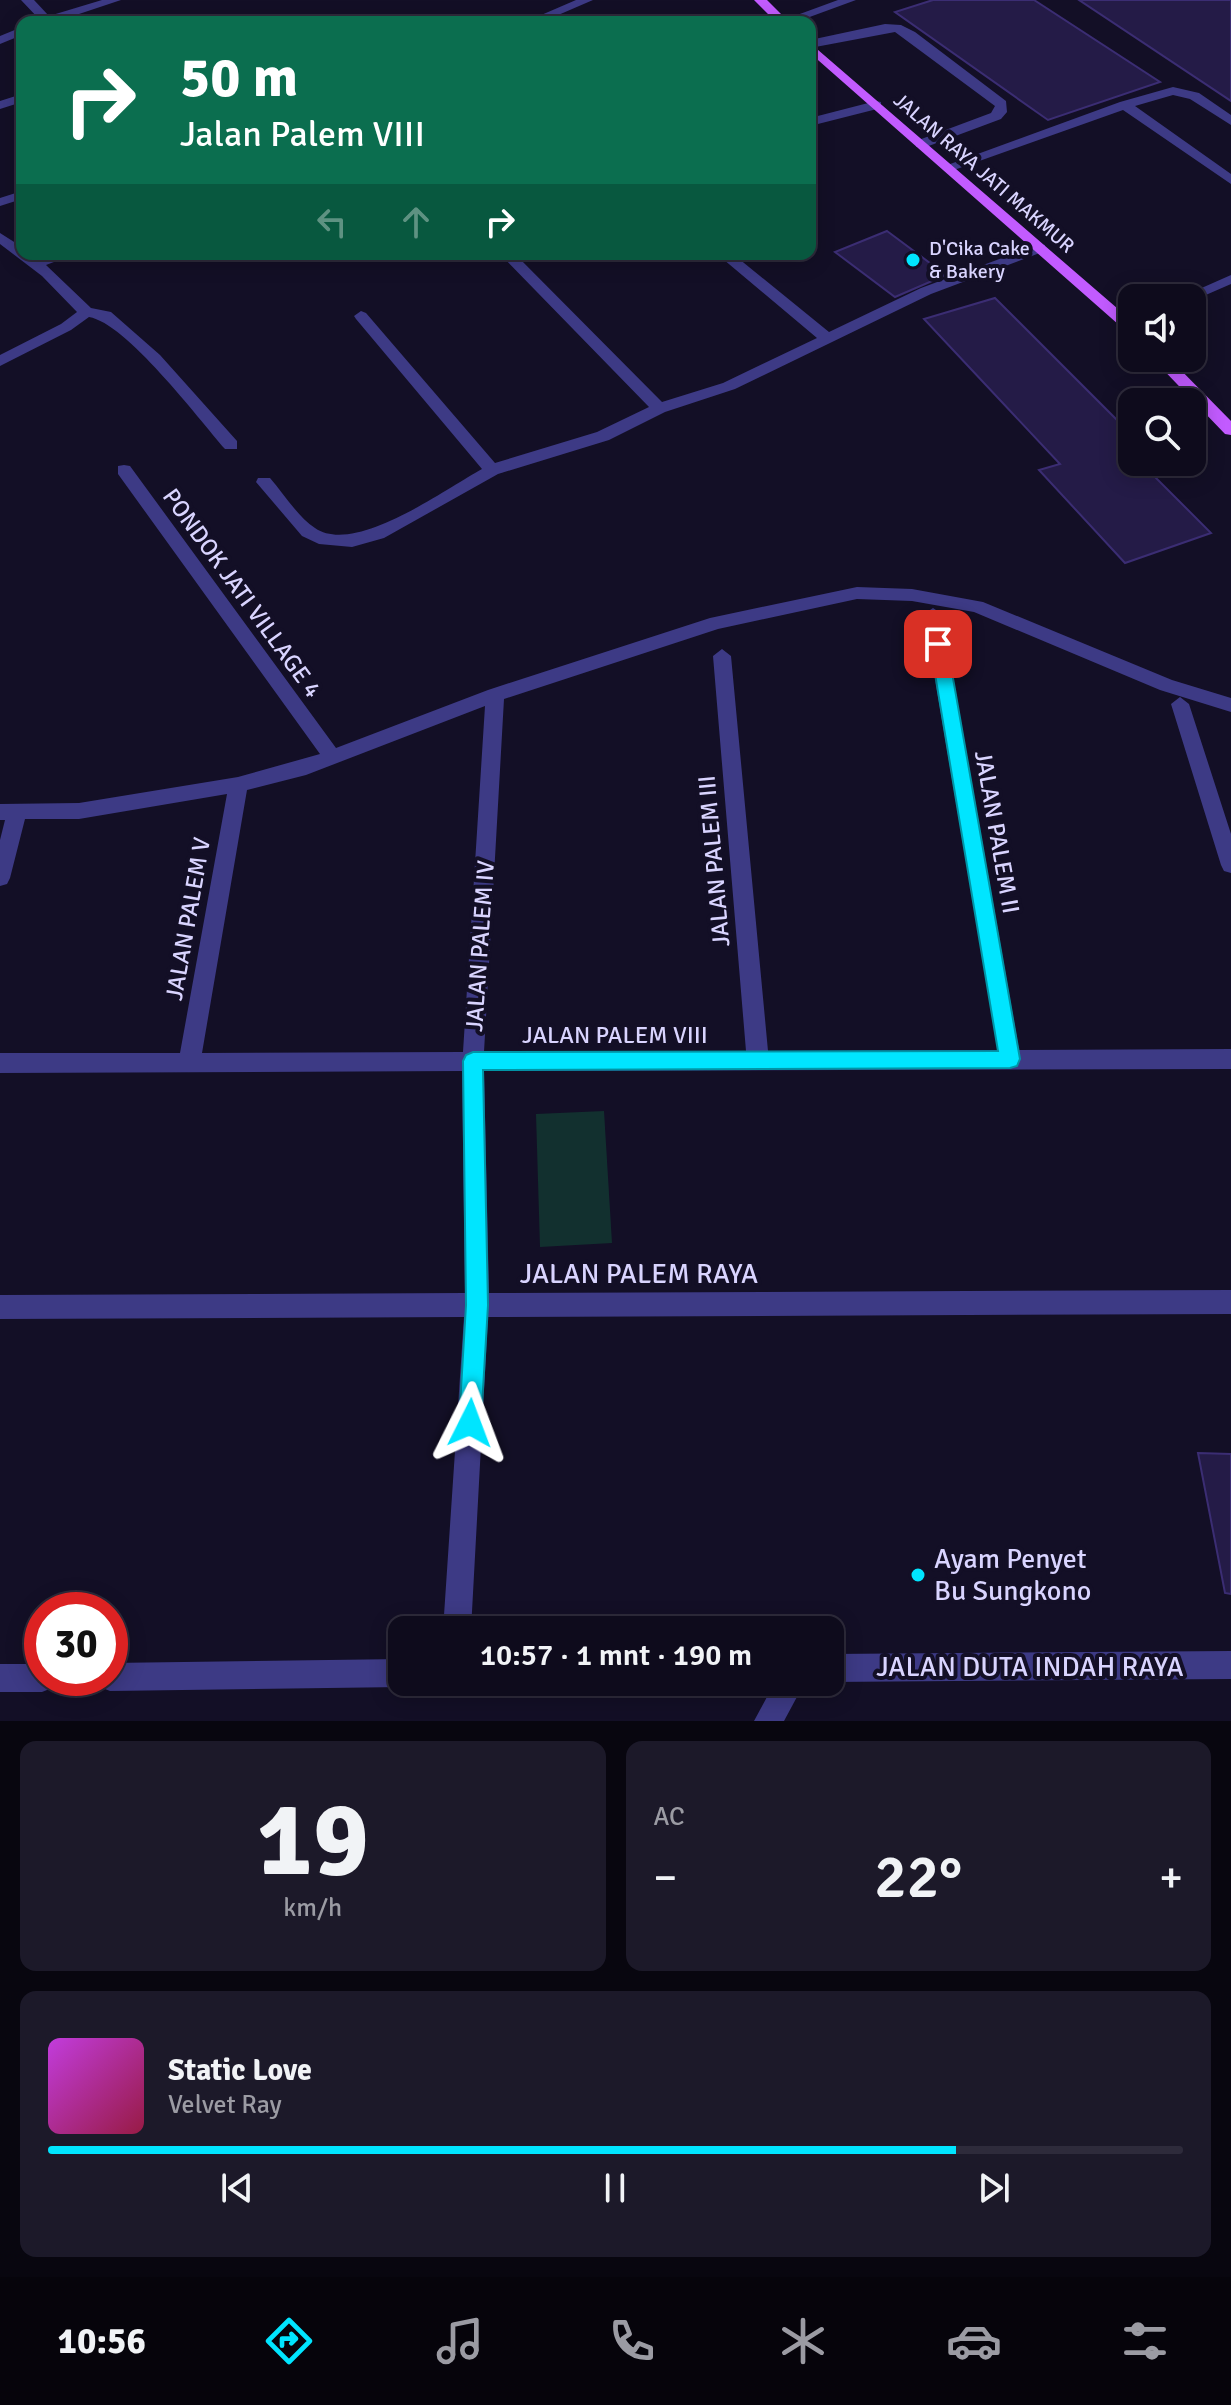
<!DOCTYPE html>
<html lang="id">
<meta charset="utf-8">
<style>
:root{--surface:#0e0b1c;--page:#1c1929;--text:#f1f3f6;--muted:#9b9ba3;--line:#2e2b3b;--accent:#00e5ff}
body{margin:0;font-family:Signika,sans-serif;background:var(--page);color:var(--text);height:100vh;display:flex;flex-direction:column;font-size:30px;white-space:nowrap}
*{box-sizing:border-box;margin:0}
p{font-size:26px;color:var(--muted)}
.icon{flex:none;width:44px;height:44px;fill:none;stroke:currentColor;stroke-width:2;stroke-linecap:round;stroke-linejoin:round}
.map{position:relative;height:1721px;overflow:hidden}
.panel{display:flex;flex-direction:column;gap:20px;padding:20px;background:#08060f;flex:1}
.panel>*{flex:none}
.banner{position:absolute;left:16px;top:16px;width:800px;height:244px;border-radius:16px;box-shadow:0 4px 20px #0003,0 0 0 2px var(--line);background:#0b6e4f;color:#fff;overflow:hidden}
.controls{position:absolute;left:1118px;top:284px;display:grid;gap:16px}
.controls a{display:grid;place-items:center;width:88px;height:88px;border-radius:16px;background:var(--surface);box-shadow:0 4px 20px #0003,0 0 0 2px var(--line);font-size:40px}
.speed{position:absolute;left:24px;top:1592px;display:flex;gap:16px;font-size:40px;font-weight:700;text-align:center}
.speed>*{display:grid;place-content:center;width:104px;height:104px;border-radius:50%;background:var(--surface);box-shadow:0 4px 20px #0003,0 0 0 2px var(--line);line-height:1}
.speed .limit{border:12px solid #d22;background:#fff;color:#111}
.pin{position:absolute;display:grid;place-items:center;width:68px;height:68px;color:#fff;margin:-34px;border-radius:16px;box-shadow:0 4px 12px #0006}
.me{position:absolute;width:88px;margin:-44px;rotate:3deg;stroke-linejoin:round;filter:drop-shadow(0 0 6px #0008)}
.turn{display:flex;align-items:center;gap:28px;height:168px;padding:0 32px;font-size:36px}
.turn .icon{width:104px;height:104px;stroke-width:2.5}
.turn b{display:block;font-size:56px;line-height:68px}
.lanes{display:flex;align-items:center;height:76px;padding:0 32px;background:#0003;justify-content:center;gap:40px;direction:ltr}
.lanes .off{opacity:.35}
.big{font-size:60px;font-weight:600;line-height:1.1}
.panel .card{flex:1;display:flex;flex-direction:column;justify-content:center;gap:12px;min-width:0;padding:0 28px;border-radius:16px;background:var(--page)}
.panel .dial{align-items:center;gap:0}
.dial b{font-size:104px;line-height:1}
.song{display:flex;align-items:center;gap:24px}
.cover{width:96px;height:96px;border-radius:12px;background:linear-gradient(135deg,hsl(290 70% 55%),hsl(340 70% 35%))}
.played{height:8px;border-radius:4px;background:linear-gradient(90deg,var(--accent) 80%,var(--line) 80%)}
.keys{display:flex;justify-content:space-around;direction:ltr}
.heat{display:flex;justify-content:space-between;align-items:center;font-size:44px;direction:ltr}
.panel .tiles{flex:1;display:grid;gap:20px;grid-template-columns:1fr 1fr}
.card:last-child{grid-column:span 2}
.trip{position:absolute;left:388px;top:1616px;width:456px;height:80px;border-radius:16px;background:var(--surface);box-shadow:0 4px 20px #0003,0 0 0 2px var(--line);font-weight:600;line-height:80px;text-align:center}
.tab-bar{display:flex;height:128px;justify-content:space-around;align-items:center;background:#06040b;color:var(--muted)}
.tab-bar .icon{width:56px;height:56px}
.tab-bar .active{color:var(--accent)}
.tab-bar b{font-size:36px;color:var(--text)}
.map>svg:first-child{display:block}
</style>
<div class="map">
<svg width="1231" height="1721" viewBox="0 0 1231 1721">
<rect width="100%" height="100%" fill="#130f26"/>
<!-- green -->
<path fill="#12302f" d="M 604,1111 L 612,1243 L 540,1247 L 536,1114 Z"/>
<!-- building -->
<path fill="#241b47" stroke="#3b2d73" stroke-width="2" d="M 933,0 L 1034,0 L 1160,82 L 1048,120 L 895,12 Z
M 1079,0 L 1231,0 L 1231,101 Z
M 887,231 L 946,275 L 895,297 L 835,252 Z
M 995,298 L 1132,435 L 1132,447 L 1128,449 L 1132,453 L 1132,462 L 1140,462 L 1211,533 L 1125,563 L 1039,470 L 1060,464 L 924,319 Z
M 1198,1453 L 1231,1454 L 1231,1594 L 1225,1593 Z"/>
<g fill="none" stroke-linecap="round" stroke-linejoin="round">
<!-- minor -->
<path fill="#3d3a85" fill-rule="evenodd" d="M 21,0 L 34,0 L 49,16 L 102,0 L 121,0 L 55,22 L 36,22 L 39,19 Z
M 576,0 L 593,0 L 542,22 L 525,22 Z
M 838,0 L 856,0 L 796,22 L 778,22 Z
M 340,15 L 356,19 L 358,22 L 325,22 Z
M 885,24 L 901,25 L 915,32 L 1006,101 L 1007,112 L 1001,119 L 926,147 L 916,147 L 916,141 L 991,113 L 995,106 L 895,32 L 810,48 L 810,40 Z
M 22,27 L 22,35 L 0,44 L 0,36 Z
M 1173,87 L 1199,93 L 1231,115 L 1231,125 L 1190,99 L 1173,95 L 1135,106 L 1231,174 L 1231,184 L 1123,110 L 954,170 L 942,167 L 1120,102 Z
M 22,94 L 22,102 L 0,109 L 0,101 Z
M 876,101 L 881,102 L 881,108 L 810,126 L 810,118 Z
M 22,191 L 22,199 L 0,206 L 0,198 Z
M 0,233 L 22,247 L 22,254 L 32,254 L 38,259 L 53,254 L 75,254 L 46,265 L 91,308 L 111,312 L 160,355 L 237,441 L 237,449 L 225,449 C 198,418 126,323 89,317 L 71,330 L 0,366 L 0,355 L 61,324 L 77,312 L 42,276 L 0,244 Z
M 1040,244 L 1045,245 L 1045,251 L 931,294 L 735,389 L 665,412 L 609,440 L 498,474 L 384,538 L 352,547 L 319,544 L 302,536 L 256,482 L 258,478 L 270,478 C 284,494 298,517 315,528 C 355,556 445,489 482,469 L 356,319 L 354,316 L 361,311 L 366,313 L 495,463 L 597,432 L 649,407 L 500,254 L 515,254 L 662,402 L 723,383 L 817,338 L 717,254 L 733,254 L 829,332 L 921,288 Z
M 1231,275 L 1231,284 L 1192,301 L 1192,298 L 1179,298 Z
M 124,465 L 130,466 L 336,748 L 488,690 L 710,618 L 857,587 L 912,589 L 983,602 L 1172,680 L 1231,698 L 1231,712 L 1160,690 L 974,612 L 912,601 L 857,599 L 718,629 L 504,699 L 484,1052 L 746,1051 L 713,656 L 722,649 L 731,656 L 768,1051 L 998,1050 L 924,614 L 933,608 L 942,614 L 1019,1050 L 1231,1049 L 1231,1069 L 484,1071 L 489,1293 L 1231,1290 L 1231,1314 L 488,1317 L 471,1630 L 443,1630 L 464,1317 L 0,1319 L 0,1295 L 465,1293 L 462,1071 L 0,1073 L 0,1053 L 180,1053 L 227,794 L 79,819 L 25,819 L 10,878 L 7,884 L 0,886 L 0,840 L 5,820 L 0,820 L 0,804 L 79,803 L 238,777 L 320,754 L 118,474 L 118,466 ZM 485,706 L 463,1052 L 202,1053 L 247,790 L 306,775 Z
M 1180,697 L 1189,704 L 1231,834 L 1231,873 L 1224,871 L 1221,865 L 1171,704 Z
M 1231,1651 L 1231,1679 L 830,1682 L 830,1654 Z
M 402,1659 L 402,1682 L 412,1682 L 402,1687 L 110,1691 L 100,1687 L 97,1678 L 110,1678 L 110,1663 Z
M 0,1664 L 42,1664 L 42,1678 L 56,1678 L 52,1688 L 42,1692 L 0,1692 Z
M 775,1682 L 805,1682 L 784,1721 L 754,1721 Z"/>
<!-- major -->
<path fill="#c25bff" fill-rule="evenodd" d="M 754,0 L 767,0 L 789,22 L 776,22 Z
M 810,43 L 1132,321 L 1132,334 L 1127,332 L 810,53 Z
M 1152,358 L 1169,358 L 1231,421 L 1231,435 L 1225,434 Z"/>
</g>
<!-- route -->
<path fill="#00e5ff" stroke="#0095a6" stroke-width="2" d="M 938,638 L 947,644 L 1020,1059 L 1017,1066 L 1010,1068 L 483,1070 L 488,1305 L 481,1423 L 478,1431 L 470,1434 L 462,1431 L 459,1423 L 466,1305 L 463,1061 L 466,1055 L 473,1052 L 998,1051 L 930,644 Z"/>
<!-- markers -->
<g fill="#00e5ff" stroke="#130f26" stroke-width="3">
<circle cx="913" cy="260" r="8"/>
<circle cx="918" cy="1575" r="8"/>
</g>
<g text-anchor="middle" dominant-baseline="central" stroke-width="8" stroke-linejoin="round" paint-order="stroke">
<!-- far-street labels -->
<g font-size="20" fill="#d9d4ff" stroke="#130f26">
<text transform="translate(984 173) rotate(41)">JALAN RAYA JATI MAKMUR</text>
</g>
<!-- far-poi labels -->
<g font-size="20" fill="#d9d4ff" stroke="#130f26" text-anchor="start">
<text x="929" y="248">D'Cika Cake<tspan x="929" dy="23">&amp; Bakery</tspan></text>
</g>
<!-- street labels -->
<g font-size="24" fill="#d9d4ff" stroke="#130f26">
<text transform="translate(242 593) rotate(54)">PONDOK JATI VILLAGE 4</text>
<text transform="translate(997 832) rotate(80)">JALAN PALEM II</text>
<text transform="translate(714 861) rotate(-95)">JALAN PALEM III</text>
<text transform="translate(188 919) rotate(-80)">JALAN PALEM V</text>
<text transform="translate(480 946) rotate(-86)">JALAN PALEM IV</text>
<text x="615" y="1035">JALAN PALEM VIII</text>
</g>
<!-- near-street labels -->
<g font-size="28" fill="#d9d4ff" stroke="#130f26">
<text x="639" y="1274">JALAN PALEM RAYA</text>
<text x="1030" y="1667">JALAN DUTA INDAH RAYA</text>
</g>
<!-- near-poi labels -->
<g font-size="28" fill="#d9d4ff" stroke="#130f26" text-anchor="start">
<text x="934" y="1559">Ayam Penyet<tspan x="934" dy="32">Bu Sungkono</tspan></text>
</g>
</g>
</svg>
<div class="controls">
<a><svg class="icon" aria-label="sound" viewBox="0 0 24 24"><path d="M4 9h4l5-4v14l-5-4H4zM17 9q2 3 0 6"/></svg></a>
<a><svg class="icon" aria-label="search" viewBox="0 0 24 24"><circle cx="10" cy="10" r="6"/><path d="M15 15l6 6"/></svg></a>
</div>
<div class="speed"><div class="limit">30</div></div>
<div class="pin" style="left:938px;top:644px;background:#d93025"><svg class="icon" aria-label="arrive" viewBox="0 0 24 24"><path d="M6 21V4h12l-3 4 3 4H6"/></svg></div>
<svg class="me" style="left:470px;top:1423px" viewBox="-20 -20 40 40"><path d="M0-17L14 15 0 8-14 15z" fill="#00e5ff" stroke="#fff" stroke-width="4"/></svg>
<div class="trip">10:57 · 1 mnt · 190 m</div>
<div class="banner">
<div class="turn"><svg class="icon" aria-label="right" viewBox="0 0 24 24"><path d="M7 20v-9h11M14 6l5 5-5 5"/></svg><div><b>50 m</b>Jalan Palem VIII</div></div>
<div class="lanes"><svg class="icon off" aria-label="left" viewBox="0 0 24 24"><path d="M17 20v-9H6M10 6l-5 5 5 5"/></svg><svg class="icon off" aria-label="ahead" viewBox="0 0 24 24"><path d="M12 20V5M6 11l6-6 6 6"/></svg><svg class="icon" aria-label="right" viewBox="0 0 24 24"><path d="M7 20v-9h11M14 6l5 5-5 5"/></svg></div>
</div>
</div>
<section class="panel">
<div class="tiles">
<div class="card dial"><b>19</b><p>km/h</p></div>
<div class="card"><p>AC</p>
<div class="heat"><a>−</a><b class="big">22°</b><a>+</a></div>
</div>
<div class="card">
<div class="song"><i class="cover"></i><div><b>Static Love</b><p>Velvet Ray</p></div></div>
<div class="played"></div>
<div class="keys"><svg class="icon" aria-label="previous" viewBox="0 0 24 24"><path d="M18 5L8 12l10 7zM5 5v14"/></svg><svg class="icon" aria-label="pause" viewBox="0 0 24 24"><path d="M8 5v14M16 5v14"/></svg><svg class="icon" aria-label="next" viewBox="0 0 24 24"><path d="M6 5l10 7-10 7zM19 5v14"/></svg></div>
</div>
</div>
</section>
<nav class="tab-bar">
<b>10:56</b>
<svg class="icon active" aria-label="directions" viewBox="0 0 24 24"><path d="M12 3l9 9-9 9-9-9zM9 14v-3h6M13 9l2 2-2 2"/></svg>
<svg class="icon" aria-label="music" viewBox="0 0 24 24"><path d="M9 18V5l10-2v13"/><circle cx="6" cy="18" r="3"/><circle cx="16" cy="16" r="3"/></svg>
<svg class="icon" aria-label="phone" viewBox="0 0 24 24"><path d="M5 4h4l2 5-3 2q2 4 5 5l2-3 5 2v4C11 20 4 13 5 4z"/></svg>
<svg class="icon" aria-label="climate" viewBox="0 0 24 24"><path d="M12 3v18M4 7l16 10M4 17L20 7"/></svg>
<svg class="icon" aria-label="car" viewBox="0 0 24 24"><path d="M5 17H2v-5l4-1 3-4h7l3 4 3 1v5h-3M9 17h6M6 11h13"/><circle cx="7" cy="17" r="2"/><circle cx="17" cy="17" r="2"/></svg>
<svg class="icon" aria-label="filters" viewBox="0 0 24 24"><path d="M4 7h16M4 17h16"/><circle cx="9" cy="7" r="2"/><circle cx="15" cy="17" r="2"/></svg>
</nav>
